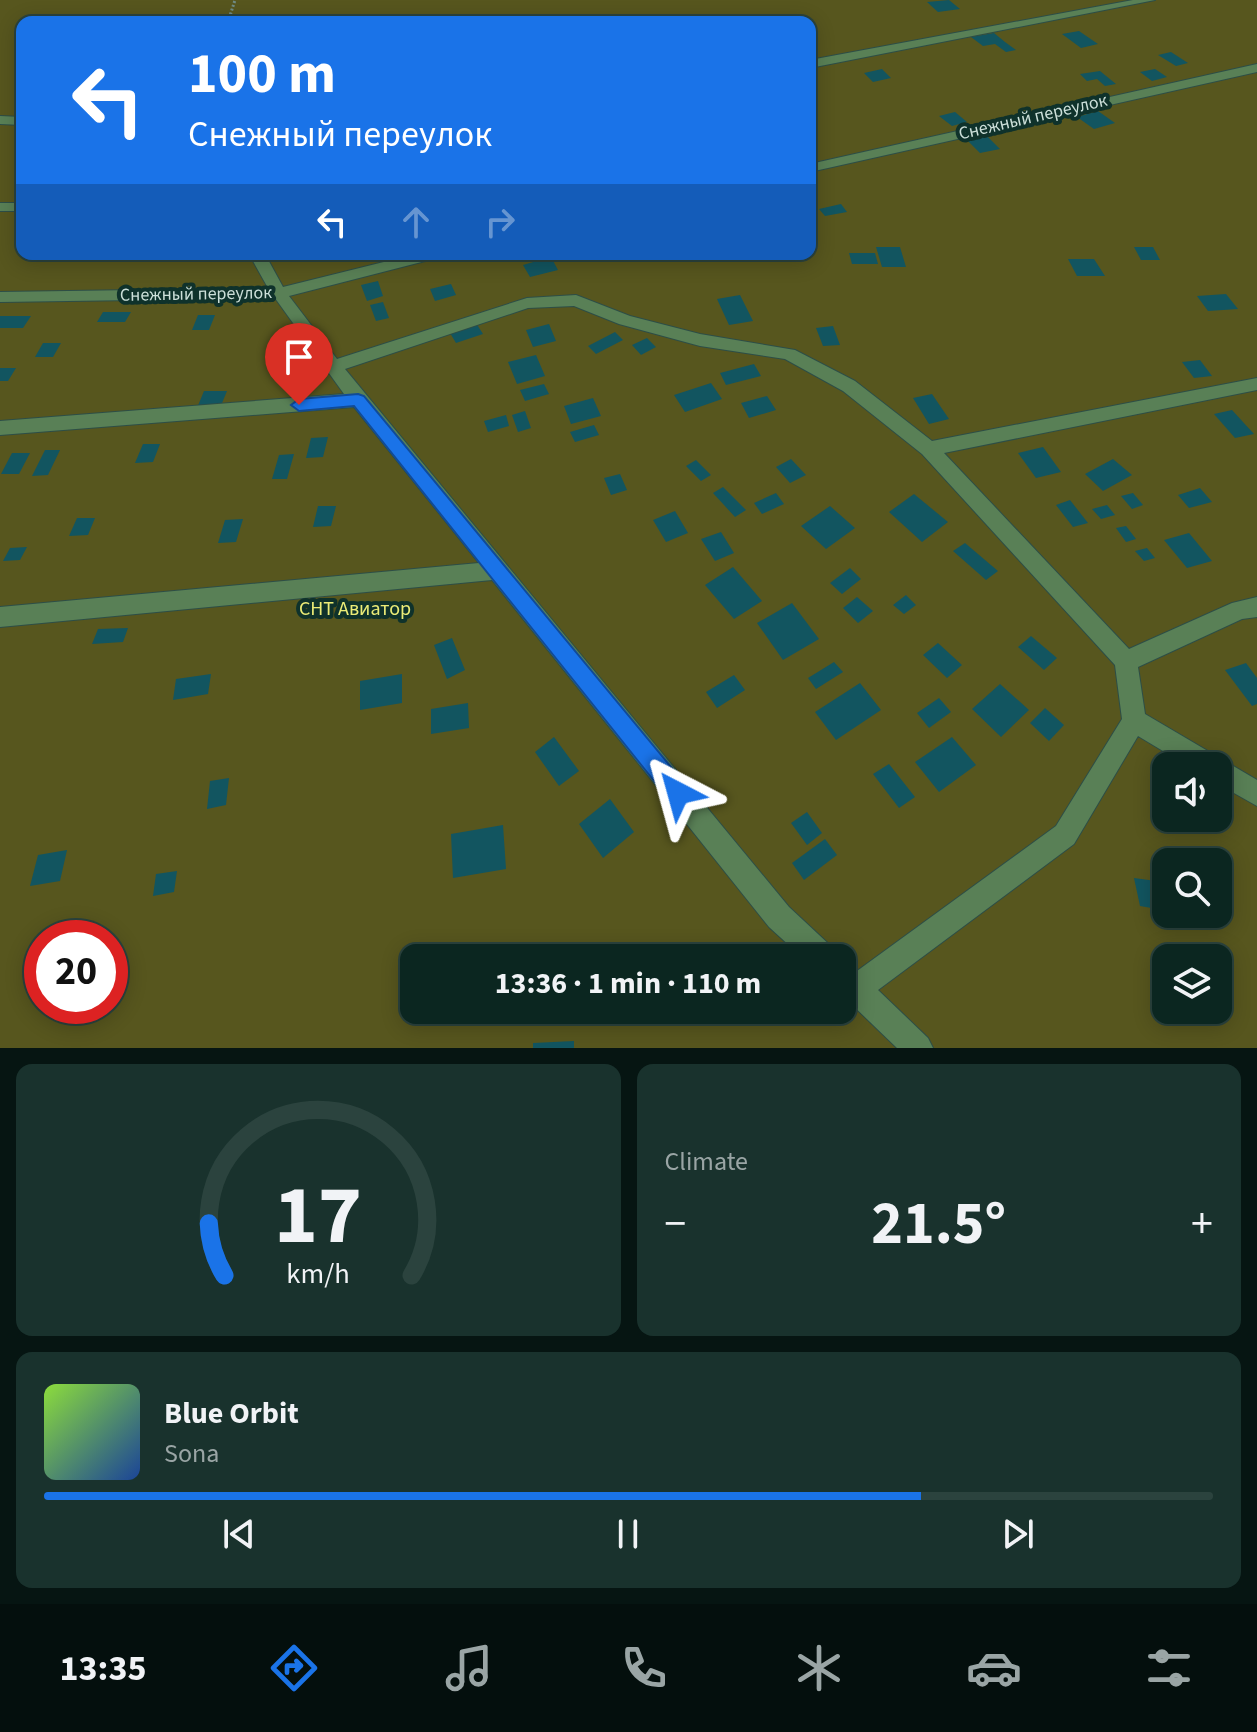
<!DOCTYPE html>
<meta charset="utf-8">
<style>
:root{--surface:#0b2620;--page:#19322d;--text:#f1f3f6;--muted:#9aa5a5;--line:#2b433e;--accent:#1a73e8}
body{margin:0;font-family:"Source Sans 3",sans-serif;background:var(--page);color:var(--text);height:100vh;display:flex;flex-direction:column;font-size:30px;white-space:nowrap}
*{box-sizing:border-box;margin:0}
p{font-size:26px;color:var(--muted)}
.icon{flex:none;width:44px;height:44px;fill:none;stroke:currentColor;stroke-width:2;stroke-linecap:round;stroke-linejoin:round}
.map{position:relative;height:1048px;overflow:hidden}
.sheet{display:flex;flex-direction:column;gap:16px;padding:16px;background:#061512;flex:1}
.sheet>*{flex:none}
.top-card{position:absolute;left:16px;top:16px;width:800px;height:244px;border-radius:16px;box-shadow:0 4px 20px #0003,0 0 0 2px var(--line);background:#1a73e8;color:#fff;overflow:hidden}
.buttons{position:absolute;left:1152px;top:752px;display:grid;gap:16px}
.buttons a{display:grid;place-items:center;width:80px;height:80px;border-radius:16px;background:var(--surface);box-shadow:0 4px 20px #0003,0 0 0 2px var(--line);font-size:40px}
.speed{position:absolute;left:24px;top:920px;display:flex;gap:16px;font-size:40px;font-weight:700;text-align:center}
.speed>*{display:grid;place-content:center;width:104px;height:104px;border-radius:50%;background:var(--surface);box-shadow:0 4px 20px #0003,0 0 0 2px var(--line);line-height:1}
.speed .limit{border:12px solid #d22;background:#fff;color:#111}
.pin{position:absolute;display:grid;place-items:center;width:68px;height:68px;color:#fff;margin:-82px -34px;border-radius:50% 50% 50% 0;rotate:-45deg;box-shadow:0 0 8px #0007}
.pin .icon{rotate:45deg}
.me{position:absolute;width:88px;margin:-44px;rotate:321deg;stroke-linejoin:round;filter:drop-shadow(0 0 6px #0008)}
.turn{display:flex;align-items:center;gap:28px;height:168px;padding:0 40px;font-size:36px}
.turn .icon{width:104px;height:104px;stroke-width:2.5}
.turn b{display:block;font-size:56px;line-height:68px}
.lanes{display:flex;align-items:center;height:76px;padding:0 40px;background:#0003;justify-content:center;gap:40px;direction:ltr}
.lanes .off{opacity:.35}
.big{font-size:60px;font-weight:700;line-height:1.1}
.sheet .tile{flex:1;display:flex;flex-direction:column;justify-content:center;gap:12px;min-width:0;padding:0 28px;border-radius:16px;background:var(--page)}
.sheet .dial{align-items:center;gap:0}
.dial svg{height:208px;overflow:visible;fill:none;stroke:var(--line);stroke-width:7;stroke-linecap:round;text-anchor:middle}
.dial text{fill:var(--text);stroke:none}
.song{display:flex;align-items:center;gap:24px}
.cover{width:96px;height:96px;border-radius:12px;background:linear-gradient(135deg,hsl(90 70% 55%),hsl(220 70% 35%))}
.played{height:8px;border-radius:4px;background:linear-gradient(90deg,var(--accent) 75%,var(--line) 75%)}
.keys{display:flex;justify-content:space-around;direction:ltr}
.heat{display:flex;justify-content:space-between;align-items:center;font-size:44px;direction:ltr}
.sheet .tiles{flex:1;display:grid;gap:16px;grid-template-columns:1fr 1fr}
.tile:last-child{grid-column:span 2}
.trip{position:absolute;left:400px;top:944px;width:456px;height:80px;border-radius:16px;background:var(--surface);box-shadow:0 4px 20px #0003,0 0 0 2px var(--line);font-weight:700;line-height:80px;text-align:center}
.dock{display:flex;height:128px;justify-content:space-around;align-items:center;background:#040f0d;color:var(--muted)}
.dock .icon{width:56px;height:56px}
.dock .active{color:var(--accent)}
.dock b{font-size:36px;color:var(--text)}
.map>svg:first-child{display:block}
</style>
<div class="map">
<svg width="1257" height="1048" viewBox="0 0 1257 1048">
<rect width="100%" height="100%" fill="#0f322b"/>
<!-- green -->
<path fill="#57561e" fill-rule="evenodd" d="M 0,0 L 1257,0 L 1257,1048 L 0,1048 ZM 22,22 L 810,22 L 810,254 L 22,254 ZM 1166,766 L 1218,766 L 1218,818 L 1166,818 ZM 1166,862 L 1218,862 L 1218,914 L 1166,914 ZM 42,938 L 110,938 L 110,1006 L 42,1006 ZM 414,958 L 842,958 L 842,1010 L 414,1010 ZM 1166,958 L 1218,958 L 1218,1010 L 1166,1010 Z"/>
<!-- building -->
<path fill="#125560" d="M 949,0 L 960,9 L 938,12 L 927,2 Z
M 1079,31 L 1098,44 L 1081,48 L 1062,34 Z
M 994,33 L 1005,42 L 1016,50 L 1006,52 L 995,44 L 983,46 L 971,37 Z
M 1171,52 L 1188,63 L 1176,66 L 1158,55 Z
M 882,69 L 891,78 L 873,82 L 864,73 Z
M 1155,69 L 1167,77 L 1152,81 L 1140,72 Z
M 1100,71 L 1116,84 L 1105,86 L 1097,79 L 1087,81 L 1080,74 Z
M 1098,111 L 1115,123 L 1094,129 L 1077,117 Z
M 955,112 L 967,122 L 952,126 L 939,116 Z
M 987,136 L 1000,149 L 980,153 L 966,139 Z
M 841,204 L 847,212 L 825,216 L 819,209 Z
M 876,247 L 900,247 L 906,267 L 882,267 Z
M 1134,247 L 1153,247 L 1160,260 L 1141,260 Z
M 849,253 L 875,253 L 878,264 L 852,264 Z
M 551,257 L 558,270 L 530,277 L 523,265 Z
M 1068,259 L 1094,259 L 1105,276 L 1077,276 Z
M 378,281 L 383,296 L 367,301 L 361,285 Z
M 451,284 L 456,295 L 435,301 L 430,289 Z
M 1226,294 L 1238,309 L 1208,311 L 1197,296 Z
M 740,295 L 753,321 L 729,325 L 717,299 Z
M 383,302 L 389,318 L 376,321 L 370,305 Z
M 103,312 L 131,312 L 125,322 L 97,322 Z
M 198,315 L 215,315 L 209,330 L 192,330 Z
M 0,316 L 31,316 L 23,328 L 0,328 Z
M 476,323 L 483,334 L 456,343 L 450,333 Z
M 549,324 L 556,341 L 533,347 L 526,330 Z
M 833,326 L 840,345 L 823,346 L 816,328 Z
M 615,332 L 623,340 L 596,354 L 588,346 Z
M 647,338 L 656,347 L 641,355 L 632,345 Z
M 43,343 L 61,343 L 53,357 L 35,357 Z
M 536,355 L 545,376 L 517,384 L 508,362 Z
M 1200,360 L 1212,376 L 1194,378 L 1182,362 Z
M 754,364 L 761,376 L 726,385 L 720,373 Z
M 0,368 L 16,368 L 8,381 L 0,381 Z
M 711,383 L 722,399 L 685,412 L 674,395 Z
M 544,384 L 549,394 L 525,401 L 520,390 Z
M 204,391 L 227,391 L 220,408 L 197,408 Z
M 932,394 L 949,419 L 929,424 L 913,398 Z
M 767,396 L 776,410 L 749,418 L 741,403 Z
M 593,398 L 601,416 L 571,424 L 564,406 Z
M 1232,410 L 1254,434 L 1235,438 L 1214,414 Z
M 525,411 L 531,428 L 518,432 L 512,415 Z
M 506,415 L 509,426 L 488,432 L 484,421 Z
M 594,425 L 599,435 L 575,442 L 570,432 Z
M 328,437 L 323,457 L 306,458 L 311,438 Z
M 143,444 L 160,444 L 153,462 L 135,463 Z
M 1043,447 L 1061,472 L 1036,478 L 1018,453 Z
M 45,450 L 60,450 L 48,475 L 32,476 Z
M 12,453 L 30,453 L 19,474 L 1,474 Z
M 294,454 L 287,479 L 272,479 L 279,455 Z
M 791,459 L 806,475 L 790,483 L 776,467 Z
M 1113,459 L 1132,475 L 1103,491 L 1085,474 Z
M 696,460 L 711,475 L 701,481 L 686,466 Z
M 620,474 L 627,490 L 611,495 L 604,478 Z
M 723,487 L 746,510 L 735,517 L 713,493 Z
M 1200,488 L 1212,502 L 1189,508 L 1178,495 Z
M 776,493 L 784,504 L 762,514 L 754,503 Z
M 1133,493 L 1143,505 L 1132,509 L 1121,496 Z
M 914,494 L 948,522 L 922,542 L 889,512 Z
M 1070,500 L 1088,523 L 1073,527 L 1056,505 Z
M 1107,505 L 1115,515 L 1101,519 L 1092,509 Z
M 318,506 L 336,506 L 331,526 L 313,527 Z
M 830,506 L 855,528 L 826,549 L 801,526 Z
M 675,511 L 688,533 L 666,542 L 653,520 Z
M 77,518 L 95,518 L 88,535 L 69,536 Z
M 243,519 L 236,542 L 218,543 L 225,520 Z
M 1126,526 L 1136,539 L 1126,542 L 1116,528 Z
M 721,532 L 734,553 L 715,561 L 701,539 Z
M 1189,533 L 1212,561 L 1187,568 L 1164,540 Z
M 965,543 L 998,571 L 986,580 L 953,551 Z
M 27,547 L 20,560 L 3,561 L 10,548 Z
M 1147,548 L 1155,558 L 1144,561 L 1135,551 Z
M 733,567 L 762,601 L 734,619 L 705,585 Z
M 850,568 L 861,579 L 842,594 L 830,583 Z
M 906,595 L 916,605 L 904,614 L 893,605 Z
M 857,597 L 873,611 L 858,623 L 843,608 Z
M 792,603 L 819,639 L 783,660 L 757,623 Z
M 128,628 L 123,642 L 92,644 L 98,629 Z
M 1031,636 L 1057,658 L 1044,670 L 1018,647 Z
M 452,638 L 465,670 L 447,679 L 434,645 Z
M 938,643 L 962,665 L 947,678 L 923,655 Z
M 834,662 L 843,672 L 816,689 L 808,678 Z
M 1246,663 L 1257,678 L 1257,704 L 1252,706 L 1225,670 Z
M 211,674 L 208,694 L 173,700 L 176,679 Z
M 402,674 L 402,703 L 360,710 L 360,681 Z
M 734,675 L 745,690 L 717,708 L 706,692 Z
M 860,683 L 881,710 L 836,740 L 815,712 Z
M 1000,684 L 1029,710 L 1001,737 L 972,709 Z
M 939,698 L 951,712 L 929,728 L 917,713 Z
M 468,703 L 469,728 L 431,734 L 431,709 Z
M 1045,708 L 1064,725 L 1049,741 L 1030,723 Z
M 554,737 L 579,771 L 559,786 L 535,752 Z
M 952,737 L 976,765 L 939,792 L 915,762 Z
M 889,764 L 915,797 L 899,808 L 873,774 Z
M 229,778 L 226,805 L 207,809 L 210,781 Z
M 610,799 L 634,832 L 603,858 L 579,824 Z
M 807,812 L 822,833 L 807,845 L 791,823 Z
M 503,825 L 506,869 L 453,878 L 451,834 Z
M 825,839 L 837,855 L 804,880 L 792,863 Z
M 67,850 L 60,881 L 30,886 L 38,855 Z
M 177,871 L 174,892 L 153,896 L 156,874 Z
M 1134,878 L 1156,881 L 1163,910 L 1140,906 Z
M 574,1041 L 574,1048 L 533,1048 L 533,1043 Z"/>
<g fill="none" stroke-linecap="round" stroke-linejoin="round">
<defs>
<path id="minor" d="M 1133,0 L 1155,0 L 810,68 L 810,60 Z
M 1257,64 L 1257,72 L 810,172 L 810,164 Z
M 0,116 L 22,117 L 22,125 L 0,124 Z
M 0,203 L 22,203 L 22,211 L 0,211 Z
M 249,254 L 265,254 L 283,287 L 416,254 L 444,254 L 441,257 L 289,296 L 337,359 L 527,298 L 576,295 L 630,316 L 700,334 L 795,350 L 855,381 L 932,441 L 1257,378 L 1257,390 L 944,453 L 1129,649 L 1232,603 L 1257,597 L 1257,617 L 1242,619 L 1138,667 L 1145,714 L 1257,780 L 1257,806 L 1218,784 L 1218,766 L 1188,766 L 1138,736 L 1074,844 L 878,990 L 928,1038 L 933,1048 L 897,1048 L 842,995 L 842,962 L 857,971 L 1056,826 L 1122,719 L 1115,665 L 922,454 L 843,391 L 785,359 L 700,346 L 619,324 L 574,306 L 528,308 L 345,369 L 789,907 L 833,948 L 837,958 L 803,958 L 769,927 L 492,580 L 0,627 L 0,607 L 479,563 L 354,407 L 0,435 L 0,421 L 344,394 L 275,298 L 0,302 L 0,292 L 268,288 Z"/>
</defs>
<!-- minor casing -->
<use href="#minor" stroke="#2d4e47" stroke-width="2"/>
<!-- path -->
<path stroke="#708b84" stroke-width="3" stroke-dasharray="2 2" stroke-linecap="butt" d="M 228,22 L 235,0"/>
<!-- minor -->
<use href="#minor" fill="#598056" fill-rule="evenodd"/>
</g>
<!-- route -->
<path fill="#1a73e8" stroke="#114b97" stroke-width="2" d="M 358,394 L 364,396 L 686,785 L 689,793 L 686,801 L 678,804 L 670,801 L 354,406 L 299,411 L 291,405 L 299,399 Z"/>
<g text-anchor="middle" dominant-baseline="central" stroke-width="8" stroke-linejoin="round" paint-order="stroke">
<!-- far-street labels -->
<g font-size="18" fill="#ccdfd9" stroke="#0f322b">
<text transform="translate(1033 117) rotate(-13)">Снежный переулок</text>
<text transform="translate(196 294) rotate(-1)">Снежный переулок</text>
</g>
<!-- park labels -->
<g font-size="20" fill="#ecec77" stroke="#0f322b">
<text x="355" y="609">СНТ Авиатор</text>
</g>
</g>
</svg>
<div class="buttons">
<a><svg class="icon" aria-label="sound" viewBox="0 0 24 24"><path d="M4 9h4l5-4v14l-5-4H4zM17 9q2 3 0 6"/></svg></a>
<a><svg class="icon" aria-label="search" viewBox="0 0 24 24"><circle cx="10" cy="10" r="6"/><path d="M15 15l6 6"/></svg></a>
<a><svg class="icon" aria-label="layers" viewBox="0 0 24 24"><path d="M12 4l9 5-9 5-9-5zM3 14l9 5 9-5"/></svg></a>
</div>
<div class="speed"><div class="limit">20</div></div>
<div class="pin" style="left:299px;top:405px;background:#d93025"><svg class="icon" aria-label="arrive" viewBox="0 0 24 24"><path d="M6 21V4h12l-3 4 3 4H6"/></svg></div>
<svg class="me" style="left:678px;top:793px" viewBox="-20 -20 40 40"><path d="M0-17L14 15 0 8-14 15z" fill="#1a73e8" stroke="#fff" stroke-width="4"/></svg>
<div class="trip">13:36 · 1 min · 110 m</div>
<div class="top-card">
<div class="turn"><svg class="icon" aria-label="left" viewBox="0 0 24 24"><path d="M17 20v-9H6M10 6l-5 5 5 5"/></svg><div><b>100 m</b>Снежный переулок</div></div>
<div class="lanes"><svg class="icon" aria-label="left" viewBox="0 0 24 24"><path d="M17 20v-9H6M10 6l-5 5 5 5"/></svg><svg class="icon off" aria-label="ahead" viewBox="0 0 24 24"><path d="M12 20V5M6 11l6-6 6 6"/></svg><svg class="icon off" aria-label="right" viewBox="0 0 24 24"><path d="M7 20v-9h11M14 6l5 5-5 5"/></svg></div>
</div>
</div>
<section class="sheet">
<div class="tiles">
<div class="tile dial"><svg viewBox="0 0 100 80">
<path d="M14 69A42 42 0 1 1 86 69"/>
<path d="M14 69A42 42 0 0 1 8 49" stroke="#1a73e8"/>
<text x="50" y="56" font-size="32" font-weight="700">17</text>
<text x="50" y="72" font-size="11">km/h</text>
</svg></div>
<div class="tile"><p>Climate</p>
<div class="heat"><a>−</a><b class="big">21.5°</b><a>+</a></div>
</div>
<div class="tile">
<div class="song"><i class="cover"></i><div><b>Blue Orbit</b><p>Sona</p></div></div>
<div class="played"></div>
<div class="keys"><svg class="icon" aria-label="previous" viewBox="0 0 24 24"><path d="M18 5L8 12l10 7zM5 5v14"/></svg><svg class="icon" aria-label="pause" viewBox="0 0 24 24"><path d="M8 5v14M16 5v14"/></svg><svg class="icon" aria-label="next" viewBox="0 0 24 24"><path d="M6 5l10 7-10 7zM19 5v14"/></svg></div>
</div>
</div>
</section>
<nav class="dock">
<b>13:35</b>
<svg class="icon active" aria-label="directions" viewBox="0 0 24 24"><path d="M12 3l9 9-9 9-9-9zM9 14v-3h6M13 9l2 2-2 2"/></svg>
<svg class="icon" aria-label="music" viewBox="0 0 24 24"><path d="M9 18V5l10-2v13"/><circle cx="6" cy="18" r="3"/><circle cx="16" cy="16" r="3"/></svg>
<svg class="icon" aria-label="phone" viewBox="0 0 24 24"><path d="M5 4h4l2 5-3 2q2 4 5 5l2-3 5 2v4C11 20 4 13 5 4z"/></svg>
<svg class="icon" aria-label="climate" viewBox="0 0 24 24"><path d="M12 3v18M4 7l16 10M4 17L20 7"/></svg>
<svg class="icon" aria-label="car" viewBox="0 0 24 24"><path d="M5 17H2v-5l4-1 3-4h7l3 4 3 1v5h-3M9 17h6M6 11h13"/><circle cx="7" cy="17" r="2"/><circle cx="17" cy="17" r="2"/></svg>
<svg class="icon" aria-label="filters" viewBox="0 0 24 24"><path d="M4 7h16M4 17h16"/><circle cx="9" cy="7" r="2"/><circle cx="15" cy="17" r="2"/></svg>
</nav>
